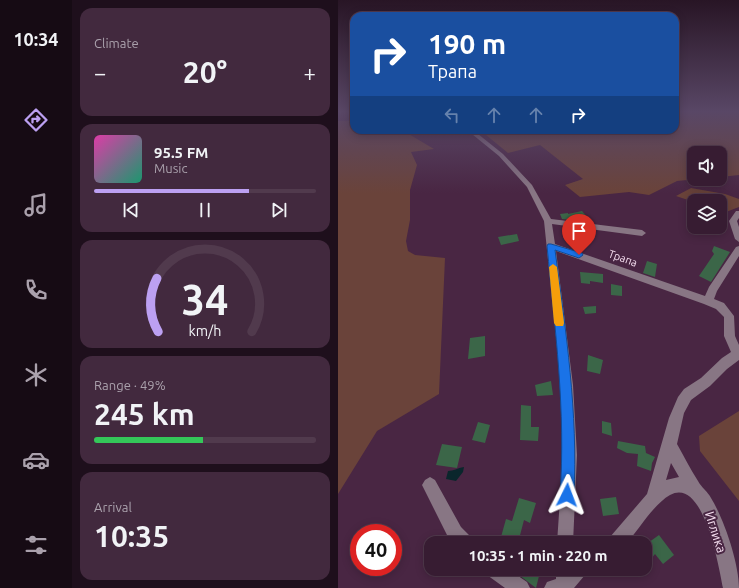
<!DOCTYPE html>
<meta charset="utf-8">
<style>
:root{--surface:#371c32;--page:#42293e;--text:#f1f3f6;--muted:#aaa1ac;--line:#513a4d;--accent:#bca0f2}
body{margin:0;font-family:Ubuntu,sans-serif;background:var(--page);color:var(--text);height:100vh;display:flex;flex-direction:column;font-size:15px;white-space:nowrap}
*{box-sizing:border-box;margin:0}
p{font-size:13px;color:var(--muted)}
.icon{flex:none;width:22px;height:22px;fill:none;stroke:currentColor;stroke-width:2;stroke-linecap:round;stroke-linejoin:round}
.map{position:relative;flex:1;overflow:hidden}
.details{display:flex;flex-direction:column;gap:8px;padding:8px;background:#1e0f1c;width:266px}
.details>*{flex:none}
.top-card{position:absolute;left:12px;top:12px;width:329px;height:122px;border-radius:12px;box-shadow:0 2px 10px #0003,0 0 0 1px var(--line);background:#1a4fa0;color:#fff;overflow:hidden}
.fabs{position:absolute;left:349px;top:146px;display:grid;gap:8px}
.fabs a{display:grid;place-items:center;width:40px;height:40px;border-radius:8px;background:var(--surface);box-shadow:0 2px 10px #0003,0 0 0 1px var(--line);font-size:20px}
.speed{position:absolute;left:12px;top:524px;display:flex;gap:8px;font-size:20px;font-weight:700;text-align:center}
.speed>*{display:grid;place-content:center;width:52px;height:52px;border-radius:50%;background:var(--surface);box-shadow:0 2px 10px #0003,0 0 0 1px var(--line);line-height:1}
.speed .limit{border:6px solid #d22;background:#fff;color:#111}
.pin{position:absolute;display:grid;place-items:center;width:34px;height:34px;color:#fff;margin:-41px -17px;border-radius:50% 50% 50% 0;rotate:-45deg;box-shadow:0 0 4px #0007}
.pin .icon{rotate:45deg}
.me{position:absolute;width:44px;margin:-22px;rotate:3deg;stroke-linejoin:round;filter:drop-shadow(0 0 3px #0008)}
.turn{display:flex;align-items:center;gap:14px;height:84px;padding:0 12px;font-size:18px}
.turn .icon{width:52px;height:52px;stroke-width:2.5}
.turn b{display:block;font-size:28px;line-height:34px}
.lanes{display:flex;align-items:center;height:38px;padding:0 12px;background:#0003;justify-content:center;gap:20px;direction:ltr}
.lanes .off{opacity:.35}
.big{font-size:30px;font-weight:600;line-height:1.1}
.details .widget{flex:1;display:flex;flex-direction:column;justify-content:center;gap:6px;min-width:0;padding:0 14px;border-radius:12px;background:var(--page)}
.details .dial{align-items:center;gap:0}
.dial svg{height:104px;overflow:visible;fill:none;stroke:var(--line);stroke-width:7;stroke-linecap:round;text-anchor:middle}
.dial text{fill:var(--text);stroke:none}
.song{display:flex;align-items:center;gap:12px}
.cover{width:48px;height:48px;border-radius:6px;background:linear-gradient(135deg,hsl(320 70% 55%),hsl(160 70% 35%))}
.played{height:4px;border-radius:2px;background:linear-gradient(90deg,var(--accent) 70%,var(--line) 70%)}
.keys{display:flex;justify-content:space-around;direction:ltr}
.heat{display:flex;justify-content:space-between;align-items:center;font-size:22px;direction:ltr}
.charge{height:6px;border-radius:3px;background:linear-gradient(90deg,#34c759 49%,var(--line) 0)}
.trip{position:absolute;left:86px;top:536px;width:228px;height:40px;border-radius:12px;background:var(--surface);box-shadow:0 2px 10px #0003,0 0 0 1px var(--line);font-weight:600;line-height:40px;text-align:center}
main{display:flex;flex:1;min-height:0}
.tabs{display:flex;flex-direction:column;width:72px;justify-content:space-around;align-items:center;background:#160b14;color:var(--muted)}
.tabs .icon{width:28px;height:28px}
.tabs .current{color:var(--accent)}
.tabs b{font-size:18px;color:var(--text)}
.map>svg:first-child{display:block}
</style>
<main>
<nav class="tabs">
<b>10:34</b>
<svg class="icon current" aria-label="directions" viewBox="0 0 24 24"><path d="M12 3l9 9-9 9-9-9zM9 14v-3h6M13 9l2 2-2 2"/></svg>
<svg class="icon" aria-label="music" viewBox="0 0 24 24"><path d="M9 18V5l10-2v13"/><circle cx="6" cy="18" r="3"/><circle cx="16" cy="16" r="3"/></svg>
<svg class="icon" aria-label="phone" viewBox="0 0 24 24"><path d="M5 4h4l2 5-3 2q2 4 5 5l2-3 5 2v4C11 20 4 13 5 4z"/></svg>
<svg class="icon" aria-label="climate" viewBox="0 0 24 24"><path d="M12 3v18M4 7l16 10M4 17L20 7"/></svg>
<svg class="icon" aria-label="car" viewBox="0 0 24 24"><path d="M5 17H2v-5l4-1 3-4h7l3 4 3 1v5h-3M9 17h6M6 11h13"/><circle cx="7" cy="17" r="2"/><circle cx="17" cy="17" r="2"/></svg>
<svg class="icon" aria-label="filters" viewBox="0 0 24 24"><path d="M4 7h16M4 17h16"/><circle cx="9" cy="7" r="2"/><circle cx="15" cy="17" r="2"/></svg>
</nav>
<section class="details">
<div class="widget"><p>Climate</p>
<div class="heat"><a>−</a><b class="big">20°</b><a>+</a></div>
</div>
<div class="widget">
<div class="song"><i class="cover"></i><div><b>95.5 FM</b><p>Music</p></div></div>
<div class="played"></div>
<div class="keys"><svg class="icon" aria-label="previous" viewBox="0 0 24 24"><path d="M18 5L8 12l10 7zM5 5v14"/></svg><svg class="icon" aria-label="pause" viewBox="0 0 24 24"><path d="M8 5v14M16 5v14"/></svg><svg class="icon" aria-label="next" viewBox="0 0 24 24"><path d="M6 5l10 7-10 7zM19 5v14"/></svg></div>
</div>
<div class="widget dial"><svg viewBox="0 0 100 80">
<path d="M14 69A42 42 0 1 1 86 69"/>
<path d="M14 69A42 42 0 0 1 13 28" stroke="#bca0f2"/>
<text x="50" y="56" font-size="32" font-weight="700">34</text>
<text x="50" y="72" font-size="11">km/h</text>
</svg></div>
<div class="widget"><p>Range · 49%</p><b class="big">245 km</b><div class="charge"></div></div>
<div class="widget"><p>Arrival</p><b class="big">10:35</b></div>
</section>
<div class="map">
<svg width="401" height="588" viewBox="0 0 401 588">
<rect width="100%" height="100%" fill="#492643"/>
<!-- green -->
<path fill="#6a433a" d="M 337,111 L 401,111 L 401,175 L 382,177 L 382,153 L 356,153 L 356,179 L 359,179 L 339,181 L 311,195 L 291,192 L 242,197 L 227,185 L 245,179 L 202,145 L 170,153 L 142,130 L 337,130 Z
M 0,121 L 16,121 L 16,130 L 68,130 L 69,133 L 96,149 L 73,152 L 79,165 L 72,190 L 72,220 L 68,241 L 70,251 L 77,255 L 107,258 L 101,394 L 39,431 L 0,494 Z
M 353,188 L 387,194 L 401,199 L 401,207 L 388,212 L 382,210 L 382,201 L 356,202 L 338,196 Z
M 401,411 L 401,501 L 362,451 L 361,436 Z"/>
<!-- water -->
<path fill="#0a262c" d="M 126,467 L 125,472 L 118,481 L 108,479 L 110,471 C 116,471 119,468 126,467 Z"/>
<!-- building -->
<path fill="#3b6648" d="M 244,211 L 250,218 L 239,221 L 224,219 L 222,214 L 230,213 L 230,214 Z
M 179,234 L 181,241 L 163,245 L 160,237 Z
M 376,246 L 392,252 L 373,282 L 361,276 L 376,254 L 374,251 Z
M 309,261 L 319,264 L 317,277 L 305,273 Z
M 242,272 L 265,274 L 265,283 L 252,281 L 252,284 L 243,283 Z
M 273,284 L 284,286 L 284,296 L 273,295 Z
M 258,306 L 258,313 L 247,314 L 245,307 Z
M 147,336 L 147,356 L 130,359 L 132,338 Z
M 250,355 L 265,360 L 262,374 L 249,371 Z
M 213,381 L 215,395 L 199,396 L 197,385 Z
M 183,405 L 193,406 L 193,427 L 201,427 L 200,441 L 182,440 Z
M 264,421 L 273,423 L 274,436 L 264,433 Z
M 140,422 L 152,425 L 147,443 L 134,440 Z
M 280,441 L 307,446 L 308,453 L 317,457 L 314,463 L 313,471 L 299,466 L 300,454 L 289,453 L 279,448 Z
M 104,444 L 124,447 L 119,468 L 98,465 Z
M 278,497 L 281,514 L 265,516 L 262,499 Z
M 181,498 L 198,503 L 192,523 L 186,520 L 180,543 L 176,543 L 163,537 L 168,519 L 174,521 Z
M 321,535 L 336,555 L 325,564 L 317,554 L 307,567 L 307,545 Z
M 173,569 L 197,569 L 202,572 L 198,588 Z"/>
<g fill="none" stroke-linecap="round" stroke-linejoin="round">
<!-- minor -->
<path fill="#887684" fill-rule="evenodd" d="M 129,130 L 135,130 L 165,154 L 194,185 L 213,219 L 304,230 L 308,233 L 304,236 L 214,224 L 217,244 L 367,296 L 371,287 L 398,247 L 401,246 L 401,256 L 379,291 L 376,299 L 386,303 L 396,316 L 397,336 L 401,345 L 401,360 L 389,369 L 372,386 L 353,400 L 346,413 L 339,444 C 346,456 352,469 360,481 C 363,487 370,492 373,498 C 386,519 401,563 401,588 L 385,588 C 381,568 366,476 332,495 C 316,504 301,529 289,543 L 270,543 L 272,537 L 309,494 L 331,418 L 340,397 L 346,389 L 363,378 L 384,358 L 393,352 L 386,336 L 386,317 L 378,309 L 366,304 L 218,251 L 235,385 L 239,455 L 235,543 L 219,543 L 225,455 L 223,385 L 206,221 L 189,187 L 161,156 ZM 333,463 L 341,477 L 328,480 Z
M 398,211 L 401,211 L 401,218 L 399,221 L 401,227 L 401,242 L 397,239 L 391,221 Z
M 92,477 L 97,480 L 123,527 L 133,537 L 135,543 L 115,543 L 111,539 L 84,485 L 87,480 Z
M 146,569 L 170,569 L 189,582 L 192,588 L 167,588 L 149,575 Z
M 218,569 L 250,569 L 247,575 L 236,588 L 206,588 L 209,582 L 218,579 Z"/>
</g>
<!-- sky -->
<linearGradient id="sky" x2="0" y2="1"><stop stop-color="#281525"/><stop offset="0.58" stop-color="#594766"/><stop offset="1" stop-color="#594766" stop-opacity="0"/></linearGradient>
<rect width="401" height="193" fill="url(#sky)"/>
<!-- route -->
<path fill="#1a73e8" stroke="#114b97" d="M 210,244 L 213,244 L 244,253 L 245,255 L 241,258 L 217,250 C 228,332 240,413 236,495 L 234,500 L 229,502 L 224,500 L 222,495 C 228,411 217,329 209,246 Z"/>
<!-- slow -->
<path fill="#f59e0b" d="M 215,264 L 219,267 L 226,323 L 225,326 L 218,326 L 216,323 L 211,267 Z"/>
<g text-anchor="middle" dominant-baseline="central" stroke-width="4" stroke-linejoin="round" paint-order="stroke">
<!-- street labels -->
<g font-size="11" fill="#f6dff1" stroke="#492643">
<text transform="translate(285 258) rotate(20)">Трапа</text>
</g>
<!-- near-street labels -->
<g font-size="13" fill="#f6dff1" stroke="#492643">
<text transform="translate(378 532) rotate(72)">Иглика</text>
</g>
</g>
</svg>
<div class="fabs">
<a><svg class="icon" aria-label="sound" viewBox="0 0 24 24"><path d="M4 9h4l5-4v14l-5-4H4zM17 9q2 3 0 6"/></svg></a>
<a><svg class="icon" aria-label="layers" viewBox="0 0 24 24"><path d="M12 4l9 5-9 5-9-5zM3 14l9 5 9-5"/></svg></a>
</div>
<div class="speed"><div class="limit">40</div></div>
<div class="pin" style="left:241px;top:255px;background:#d93025"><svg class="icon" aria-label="arrive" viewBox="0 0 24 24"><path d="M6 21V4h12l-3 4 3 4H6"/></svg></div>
<svg class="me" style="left:229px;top:495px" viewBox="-20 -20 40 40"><path d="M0-17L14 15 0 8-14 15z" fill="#1a73e8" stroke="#fff" stroke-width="4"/></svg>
<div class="trip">10:35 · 1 min · 220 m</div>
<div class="top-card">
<div class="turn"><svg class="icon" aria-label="right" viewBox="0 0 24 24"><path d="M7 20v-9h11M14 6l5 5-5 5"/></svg><div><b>190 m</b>Трапа</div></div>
<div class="lanes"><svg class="icon off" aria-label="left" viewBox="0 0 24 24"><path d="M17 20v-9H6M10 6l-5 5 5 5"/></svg><svg class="icon off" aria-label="ahead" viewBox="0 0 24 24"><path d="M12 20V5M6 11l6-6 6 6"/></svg><svg class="icon off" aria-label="ahead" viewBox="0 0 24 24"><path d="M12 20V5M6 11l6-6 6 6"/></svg><svg class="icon" aria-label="right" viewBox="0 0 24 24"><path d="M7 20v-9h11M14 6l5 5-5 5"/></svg></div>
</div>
</div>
</main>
